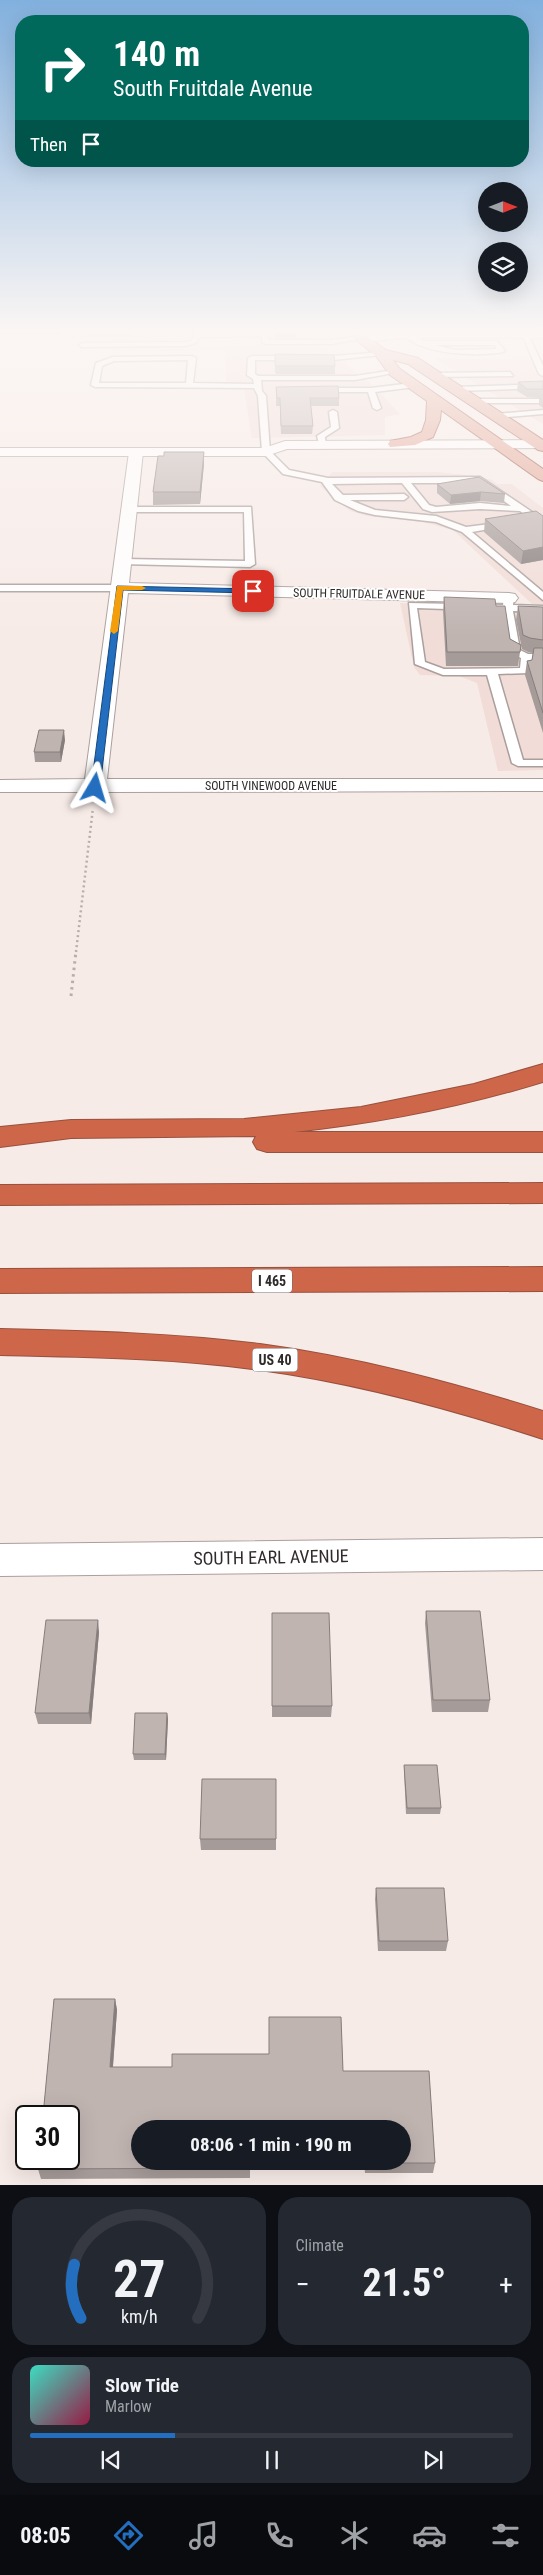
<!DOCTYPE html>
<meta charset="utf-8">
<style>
:root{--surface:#171b24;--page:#242831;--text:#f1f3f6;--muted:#9ea1a6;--line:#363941;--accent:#236ebe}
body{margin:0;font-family:"Roboto Condensed",sans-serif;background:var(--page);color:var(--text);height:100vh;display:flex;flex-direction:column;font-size:19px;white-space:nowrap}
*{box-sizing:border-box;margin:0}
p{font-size:16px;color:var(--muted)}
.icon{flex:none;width:28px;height:28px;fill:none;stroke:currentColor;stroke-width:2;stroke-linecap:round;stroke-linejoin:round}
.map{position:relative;height:2185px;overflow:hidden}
.panel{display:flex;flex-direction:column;gap:12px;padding:12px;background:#0d0f14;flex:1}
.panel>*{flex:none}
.guide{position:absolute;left:15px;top:15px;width:514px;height:152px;border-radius:20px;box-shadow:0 5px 20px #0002;background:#00695c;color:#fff;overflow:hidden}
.needle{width:32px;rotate:90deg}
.tools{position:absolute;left:478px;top:182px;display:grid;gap:10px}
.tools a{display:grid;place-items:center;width:50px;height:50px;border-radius:50%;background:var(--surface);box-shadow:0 5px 20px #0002;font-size:25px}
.speed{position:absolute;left:15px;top:2105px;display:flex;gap:10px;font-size:25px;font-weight:700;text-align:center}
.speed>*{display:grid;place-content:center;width:65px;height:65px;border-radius:50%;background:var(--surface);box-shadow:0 5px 20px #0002;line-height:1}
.speed .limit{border:2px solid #111;border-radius:8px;background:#fff;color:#111}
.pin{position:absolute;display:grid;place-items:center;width:42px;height:42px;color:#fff;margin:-21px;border-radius:10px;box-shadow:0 2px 8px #0006}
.me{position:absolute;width:55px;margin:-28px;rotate:7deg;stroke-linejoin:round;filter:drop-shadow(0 0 4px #0008)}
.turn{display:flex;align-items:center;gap:18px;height:105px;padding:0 15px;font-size:22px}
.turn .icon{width:65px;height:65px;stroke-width:2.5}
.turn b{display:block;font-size:35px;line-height:42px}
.then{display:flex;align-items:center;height:48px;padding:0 15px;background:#0003;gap:10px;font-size:19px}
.big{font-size:38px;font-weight:700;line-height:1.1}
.panel .widget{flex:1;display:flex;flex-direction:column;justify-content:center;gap:8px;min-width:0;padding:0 18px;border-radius:20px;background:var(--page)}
.panel .dial{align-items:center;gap:0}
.dial svg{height:130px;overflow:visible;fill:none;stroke:var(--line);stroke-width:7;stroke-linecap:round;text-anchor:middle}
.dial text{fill:var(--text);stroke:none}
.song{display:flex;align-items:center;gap:15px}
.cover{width:60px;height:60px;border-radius:8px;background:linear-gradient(135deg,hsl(170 70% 55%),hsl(340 70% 35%))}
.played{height:5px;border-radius:2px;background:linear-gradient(90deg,var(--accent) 30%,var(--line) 30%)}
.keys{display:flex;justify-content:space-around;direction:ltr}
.heat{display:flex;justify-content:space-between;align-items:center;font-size:28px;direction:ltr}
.panel .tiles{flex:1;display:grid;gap:12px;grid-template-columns:1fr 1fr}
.widget:last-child{grid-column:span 2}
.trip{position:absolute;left:131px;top:2120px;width:280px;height:50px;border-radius:25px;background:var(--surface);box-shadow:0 5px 20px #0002;font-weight:700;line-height:50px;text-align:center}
.dock{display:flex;height:80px;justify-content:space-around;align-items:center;background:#090b0e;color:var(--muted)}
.dock .icon{width:35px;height:35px}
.dock .selected{color:var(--accent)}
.dock b{font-size:22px;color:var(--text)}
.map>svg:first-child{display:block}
</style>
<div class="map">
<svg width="543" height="2185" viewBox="0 0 543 2185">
<rect width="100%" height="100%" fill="#f7ebe7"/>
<!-- built -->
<path fill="#f1dcd7" d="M 0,330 L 300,330 L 374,386 L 400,414 L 385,417 L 385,435 L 252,438 L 244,389 L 226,389 L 226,351 L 110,351 L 112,338 L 0,337 Z
M 434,358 L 543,360 L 543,424 L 506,402 Z
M 332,472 L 437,472 L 475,476 L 492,480 L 497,484 L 512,484 L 543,508 L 543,604 L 532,604 L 453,530 L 422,522 L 367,516 L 350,511 L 320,486 Z
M 400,603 L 543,607 L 543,770 L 498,771 L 477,683 L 459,676 L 420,675 L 414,667 Z"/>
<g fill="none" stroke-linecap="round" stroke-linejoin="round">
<defs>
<path id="lane" d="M 84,330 L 131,330 L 134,332 L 131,334 L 86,334 L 83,332 Z
M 396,330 L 404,330 L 425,341 L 497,341 L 505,351 C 499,354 492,353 485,354 C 455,355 418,352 396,330 ZM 435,345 L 495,345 L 496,349 L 455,350 Z
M 265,332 L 268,334 L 268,340 L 332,340 L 362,336 L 365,338 L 332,344 L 265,344 L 262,342 L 262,336 L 199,337 L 196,343 L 185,346 L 82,347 L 79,345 L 82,343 L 185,342 L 191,341 L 196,333 Z
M 525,332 L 528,334 L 543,366 L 543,376 L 539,374 L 522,334 Z
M 383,352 L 381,355 L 333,360 L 255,360 L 255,374 L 258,376 L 355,376 L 395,370 L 399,372 L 355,380 L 261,380 L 262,391 L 266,396 L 270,451 L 289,470 L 328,478 L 480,477 L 538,516 L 538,520 L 532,520 L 520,511 L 480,509 L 432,512 L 423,509 L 402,483 L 332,484 L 343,495 L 404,494 L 408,497 L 404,500 L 350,500 L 375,510 L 436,516 L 466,527 L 506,522 L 506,526 L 472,532 L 543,592 L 543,600 L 462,532 L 436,522 L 375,515 L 358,511 L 335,500 L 322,482 L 283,474 L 262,452 L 258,396 L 254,388 L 95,387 L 91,385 L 96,363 L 113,357 L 192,356 L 196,358 L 193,383 L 254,384 L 253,379 L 247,375 L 248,358 L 252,356 L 333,356 ZM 188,360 L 186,383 L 99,383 L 102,366 L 114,361 ZM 411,483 L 478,483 L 511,506 L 480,503 L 436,507 L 429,505 Z
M 510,372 L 513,376 L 434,377 L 430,375 L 434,373 Z
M 412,383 L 415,387 L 375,392 L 381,408 L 377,410 L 373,408 L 368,392 L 319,392 L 315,390 L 319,388 L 371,388 Z
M 543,384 L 543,388 L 456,391 L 452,389 L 456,387 Z
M 475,399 L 543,399 L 543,403 L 472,403 L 471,401 Z
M 333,410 L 337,412 L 339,428 L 325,437 L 326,447 L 320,447 L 317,436 L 331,427 L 329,412 Z
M 543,410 L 543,414 L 496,418 L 492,416 L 496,414 Z
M 129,507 L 251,507 L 255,564 L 250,567 L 120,564 L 120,560 L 123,559 L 245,561 L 244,512 L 126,512 L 126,508 Z
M 0,585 L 119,585 L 124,588 L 119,591 L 0,591 Z
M 509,595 L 514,598 L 513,605 L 543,606 L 543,612 L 513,611 L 520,650 L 528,654 L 543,654 L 543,660 L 531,660 L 529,673 L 498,674 L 523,760 L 543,760 L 543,766 L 518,766 L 512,763 L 487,675 L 443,675 L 415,664 L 409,603 L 503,605 L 504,598 ZM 417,608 L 504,611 L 510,652 L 521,658 L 520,668 L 444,669 L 425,662 Z"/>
<path id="street" d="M 405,330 L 543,330 L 543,338 L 405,338 L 362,342 L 356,338 L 362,334 Z
M 136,448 L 143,452 L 129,583 L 509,593 L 515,594 L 518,598 L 515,602 L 509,603 L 128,593 L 107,779 L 543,779 L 543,791 L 103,792 L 95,794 L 87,792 L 0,792 L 0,780 L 85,779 L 129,452 Z
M 543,1538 L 543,1570 L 0,1576 L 0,1544 Z"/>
<path id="secondary" d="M 543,440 L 543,448 L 287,449 L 266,456 L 0,456 L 0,448 L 264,448 L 285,441 Z"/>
<path id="primary" d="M 344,330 L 358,330 L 386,350 L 418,358 L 543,440 L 543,451 L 538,450 L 408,364 L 393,360 L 400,369 L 543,469 L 543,481 L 538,479 L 441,410 L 440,420 L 433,437 L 415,445 L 390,447 L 388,444 L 390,441 L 411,437 L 422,432 L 426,420 L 427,401 L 390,375 L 376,356 Z"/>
<path id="highway" d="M 543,1064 L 543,1082 C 461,1107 379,1123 294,1132 L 543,1132 L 543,1152 L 267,1152 L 257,1149 L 253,1142 L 256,1136 L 71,1138 L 0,1147 L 0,1127 L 71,1120 L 244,1119 L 361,1107 L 474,1084 Z
M 543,1183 L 543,1203 L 0,1205 L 0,1185 Z
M 543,1267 L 543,1291 L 0,1293 L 0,1269 Z
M 0,1329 C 87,1331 174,1333 260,1344 C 357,1357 450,1382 543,1411 L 543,1439 C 451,1409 357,1383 260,1370 C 174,1358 87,1357 0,1355 Z"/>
</defs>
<!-- lane casing -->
<use href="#lane" stroke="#aa9f9c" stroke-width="3"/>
<!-- street casing -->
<use href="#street" stroke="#aa9f9c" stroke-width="2"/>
<!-- secondary casing -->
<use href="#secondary" stroke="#aa9f9c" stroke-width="2"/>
<!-- primary casing -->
<use href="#primary" stroke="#97513f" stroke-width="2"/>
<!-- highway casing -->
<use href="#highway" stroke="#97513f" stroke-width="2"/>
<!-- path-far1 -->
<path stroke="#b7aeab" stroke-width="2.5" stroke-dasharray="2 3" stroke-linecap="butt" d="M 76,952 L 93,808"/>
<!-- path -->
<path stroke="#b7aeab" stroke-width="3" stroke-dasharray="2.5 4" stroke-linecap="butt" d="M 71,996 L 76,951"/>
<!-- lane -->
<use href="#lane" fill="#fff" fill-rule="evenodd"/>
<!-- street -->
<use href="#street" fill="#fff" fill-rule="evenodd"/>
<!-- secondary -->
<use href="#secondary" fill="#fff" fill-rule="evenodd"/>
<!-- primary -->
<use href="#primary" fill="#e2a392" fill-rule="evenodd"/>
<!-- highway -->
<use href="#highway" fill="#ce664a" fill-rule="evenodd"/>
</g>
<!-- wall -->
<path fill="#a59b98" d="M 0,330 L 62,330 L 61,334 L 0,334 Z
M 274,330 L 296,330 L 296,338 L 274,338 Z
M 275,354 L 335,366 L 335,374 L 276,374 L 275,372 Z
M 543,381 L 543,408 L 539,405 L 539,398 L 527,397 L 517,391 L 518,382 Z
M 276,387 L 339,398 L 339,406 L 311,406 L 313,426 L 312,434 L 281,434 L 280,406 L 276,406 Z
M 204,452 L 204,464 L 200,504 L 153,505 L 153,492 L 164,456 Z
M 437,484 L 505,494 L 504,503 L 480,501 L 450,504 L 437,493 Z
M 543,516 L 543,560 L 521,564 L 484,532 L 485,519 Z
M 444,597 L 496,606 L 510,639 L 521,645 L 518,666 L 446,666 L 443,611 Z
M 518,606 L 543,607 L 543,733 L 525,675 L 527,661 L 532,660 L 533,653 L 528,652 L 522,649 L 516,620 Z
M 65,740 L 61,762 L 35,762 L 34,752 Z
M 426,1611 L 490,1700 L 488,1712 L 432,1712 L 425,1623 Z
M 272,1613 L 332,1706 L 331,1717 L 272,1717 Z
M 99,1632 L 91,1724 L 38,1724 L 35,1713 Z
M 167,1713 L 168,1719 L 166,1760 L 134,1760 L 133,1754 Z
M 404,1765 L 441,1808 L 440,1814 L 406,1814 L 404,1771 Z
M 276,1779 L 276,1850 L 201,1850 L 200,1839 Z
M 376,1888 L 448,1941 L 446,1951 L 378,1951 L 375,1899 Z
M 54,1999 L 115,1999 L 117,2010 L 113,2067 L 172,2067 L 172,2054 L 269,2054 L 269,2017 L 341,2017 L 343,2071 L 429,2071 L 435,2163 L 433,2173 L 365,2173 L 364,2161 L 402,2161 L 402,2129 L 140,2129 L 140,2161 L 250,2161 L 250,2178 L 41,2179 L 38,2169 L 39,2159 L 69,2159 L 69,2116 L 43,2116 Z"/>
<!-- shaded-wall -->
<path fill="#867e7c" d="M 204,452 L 204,464 L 200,504 L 200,492 Z
M 481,492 L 480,501 L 450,504 L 451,495 Z
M 543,547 L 543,560 L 521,564 L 523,551 Z
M 64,730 L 65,740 L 61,762 L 60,752 Z
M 98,1620 L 99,1632 L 91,1724 L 89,1713 Z
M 167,1713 L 168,1719 L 166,1760 L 165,1754 Z
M 115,1999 L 117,2010 L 112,2078 L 110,2067 Z"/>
<!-- building -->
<path fill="#c0b4b1" stroke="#867e7c" d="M 275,354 L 334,355 L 335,366 L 276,366 L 275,364 Z
M 543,381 L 543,389 L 527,389 L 518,382 Z
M 338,386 L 339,398 L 310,398 L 313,426 L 281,426 L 280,398 L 277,398 L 276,387 Z
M 164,452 L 204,452 L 200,492 L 153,492 L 158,456 L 164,456 Z
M 479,477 L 505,494 L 481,492 L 451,495 L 437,484 Z
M 536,511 L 543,516 L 543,547 L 523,551 L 485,519 Z
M 444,597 L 495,599 L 496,606 L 505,606 L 510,639 L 521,645 L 520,652 L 447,652 Z
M 518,606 L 543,607 L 543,640 L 530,638 L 523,635 Z
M 534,648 L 543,648 L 543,713 L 527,661 L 532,660 Z
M 39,730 L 64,730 L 60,752 L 34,752 Z
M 426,1611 L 480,1611 L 490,1700 L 433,1700 Z
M 272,1613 L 329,1613 L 332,1706 L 272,1706 Z
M 46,1620 L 98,1620 L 89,1713 L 35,1713 Z
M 135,1713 L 167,1713 L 165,1754 L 133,1754 Z
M 404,1765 L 437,1765 L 441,1808 L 407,1808 Z
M 202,1779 L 276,1779 L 276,1839 L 200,1839 Z
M 376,1888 L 444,1888 L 448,1941 L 379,1941 Z
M 54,1999 L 115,1999 L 110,2067 L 172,2067 L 172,2054 L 269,2054 L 269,2017 L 341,2017 L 343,2071 L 429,2071 L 435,2163 L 366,2163 L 366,2161 L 402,2161 L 402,2129 L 140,2129 L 140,2161 L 250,2161 L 249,2168 L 38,2169 L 39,2159 L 69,2159 L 69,2116 L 43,2116 Z"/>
<!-- sky -->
<linearGradient id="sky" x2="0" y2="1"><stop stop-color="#82b0de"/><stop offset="0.52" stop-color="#fbf6f4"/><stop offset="1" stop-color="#fbf6f4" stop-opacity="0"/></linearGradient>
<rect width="543" height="636" fill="url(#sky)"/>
<!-- route -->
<path fill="#236ebe" stroke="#17487c" d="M 117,586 L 253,589 L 256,591 L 253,593 L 123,590 L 100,788 L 95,790 L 91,788 Z"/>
<!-- slow -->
<path fill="#f59e0b" d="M 117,586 L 142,586 L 146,588 L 142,590 L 123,590 L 118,631 L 114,634 L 110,631 Z"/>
<g text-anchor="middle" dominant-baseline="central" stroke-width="4" stroke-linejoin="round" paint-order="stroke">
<!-- far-street labels -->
<g font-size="12" fill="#302b2a" stroke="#fff">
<text transform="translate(359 594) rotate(1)">SOUTH FRUITDALE AVENUE</text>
<text x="271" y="786">SOUTH VINEWOOD AVENUE</text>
</g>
<!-- shield labels -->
<g fill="#fff" stroke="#6e6b6a" stroke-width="1">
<rect x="252" y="1269.5" width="40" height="23" rx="4"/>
<rect x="252.5" y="1348.5" width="45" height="23" rx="4"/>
</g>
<g font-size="14" font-weight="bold" fill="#302b2a">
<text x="272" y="1281">I 465</text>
<text x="275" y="1360">US 40</text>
</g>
<!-- near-street labels -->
<g font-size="18" fill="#302b2a" stroke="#fff">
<text transform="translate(271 1557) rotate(-1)">SOUTH EARL AVENUE</text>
</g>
</g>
</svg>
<div class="tools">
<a><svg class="needle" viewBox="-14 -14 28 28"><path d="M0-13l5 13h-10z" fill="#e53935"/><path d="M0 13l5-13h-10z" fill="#9ea1a6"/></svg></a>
<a><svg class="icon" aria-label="layers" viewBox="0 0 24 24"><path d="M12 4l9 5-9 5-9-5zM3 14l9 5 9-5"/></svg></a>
</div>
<div class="speed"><div class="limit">30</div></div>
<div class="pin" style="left:253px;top:591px;background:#d93025"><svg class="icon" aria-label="arrive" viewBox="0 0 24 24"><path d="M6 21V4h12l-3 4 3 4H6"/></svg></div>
<svg class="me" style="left:95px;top:788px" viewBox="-20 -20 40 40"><path d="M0-17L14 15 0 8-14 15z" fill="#236ebe" stroke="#fff" stroke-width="4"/></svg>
<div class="trip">08:06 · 1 min · 190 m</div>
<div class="guide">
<div class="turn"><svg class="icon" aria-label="right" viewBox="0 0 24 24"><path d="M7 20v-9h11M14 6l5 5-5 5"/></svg><div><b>140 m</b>South Fruitdale Avenue</div></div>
<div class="then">Then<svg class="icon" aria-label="arrive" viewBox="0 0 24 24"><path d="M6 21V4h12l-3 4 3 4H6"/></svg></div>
</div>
</div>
<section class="panel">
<div class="tiles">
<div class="widget dial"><svg viewBox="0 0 100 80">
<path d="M14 69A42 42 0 1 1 86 69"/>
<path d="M14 69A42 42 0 0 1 10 36" stroke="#236ebe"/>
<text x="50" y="56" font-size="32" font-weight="700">27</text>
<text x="50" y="72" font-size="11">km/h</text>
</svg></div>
<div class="widget"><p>Climate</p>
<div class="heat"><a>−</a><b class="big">21.5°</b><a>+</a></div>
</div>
<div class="widget">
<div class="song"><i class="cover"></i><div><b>Slow Tide</b><p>Marlow</p></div></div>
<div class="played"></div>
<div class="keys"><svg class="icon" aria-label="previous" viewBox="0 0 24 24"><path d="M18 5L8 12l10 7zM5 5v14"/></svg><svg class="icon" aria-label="pause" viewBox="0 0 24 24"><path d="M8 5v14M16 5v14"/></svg><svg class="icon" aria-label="next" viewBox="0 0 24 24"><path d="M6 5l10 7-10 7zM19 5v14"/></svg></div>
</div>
</div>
</section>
<nav class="dock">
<b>08:05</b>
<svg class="icon selected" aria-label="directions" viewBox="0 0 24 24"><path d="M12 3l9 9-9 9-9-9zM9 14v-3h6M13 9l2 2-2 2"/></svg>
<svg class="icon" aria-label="music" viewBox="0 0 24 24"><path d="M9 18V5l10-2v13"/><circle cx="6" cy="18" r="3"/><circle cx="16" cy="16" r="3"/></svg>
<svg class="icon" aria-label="phone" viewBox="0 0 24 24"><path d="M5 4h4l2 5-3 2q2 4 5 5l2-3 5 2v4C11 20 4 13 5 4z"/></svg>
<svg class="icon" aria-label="climate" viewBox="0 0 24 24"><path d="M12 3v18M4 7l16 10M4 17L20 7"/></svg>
<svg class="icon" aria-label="car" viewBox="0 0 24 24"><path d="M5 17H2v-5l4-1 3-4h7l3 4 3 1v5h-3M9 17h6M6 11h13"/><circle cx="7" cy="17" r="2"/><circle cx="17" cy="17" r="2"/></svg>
<svg class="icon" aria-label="filters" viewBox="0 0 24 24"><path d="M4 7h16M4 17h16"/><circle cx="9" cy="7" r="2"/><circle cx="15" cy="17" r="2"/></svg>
</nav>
